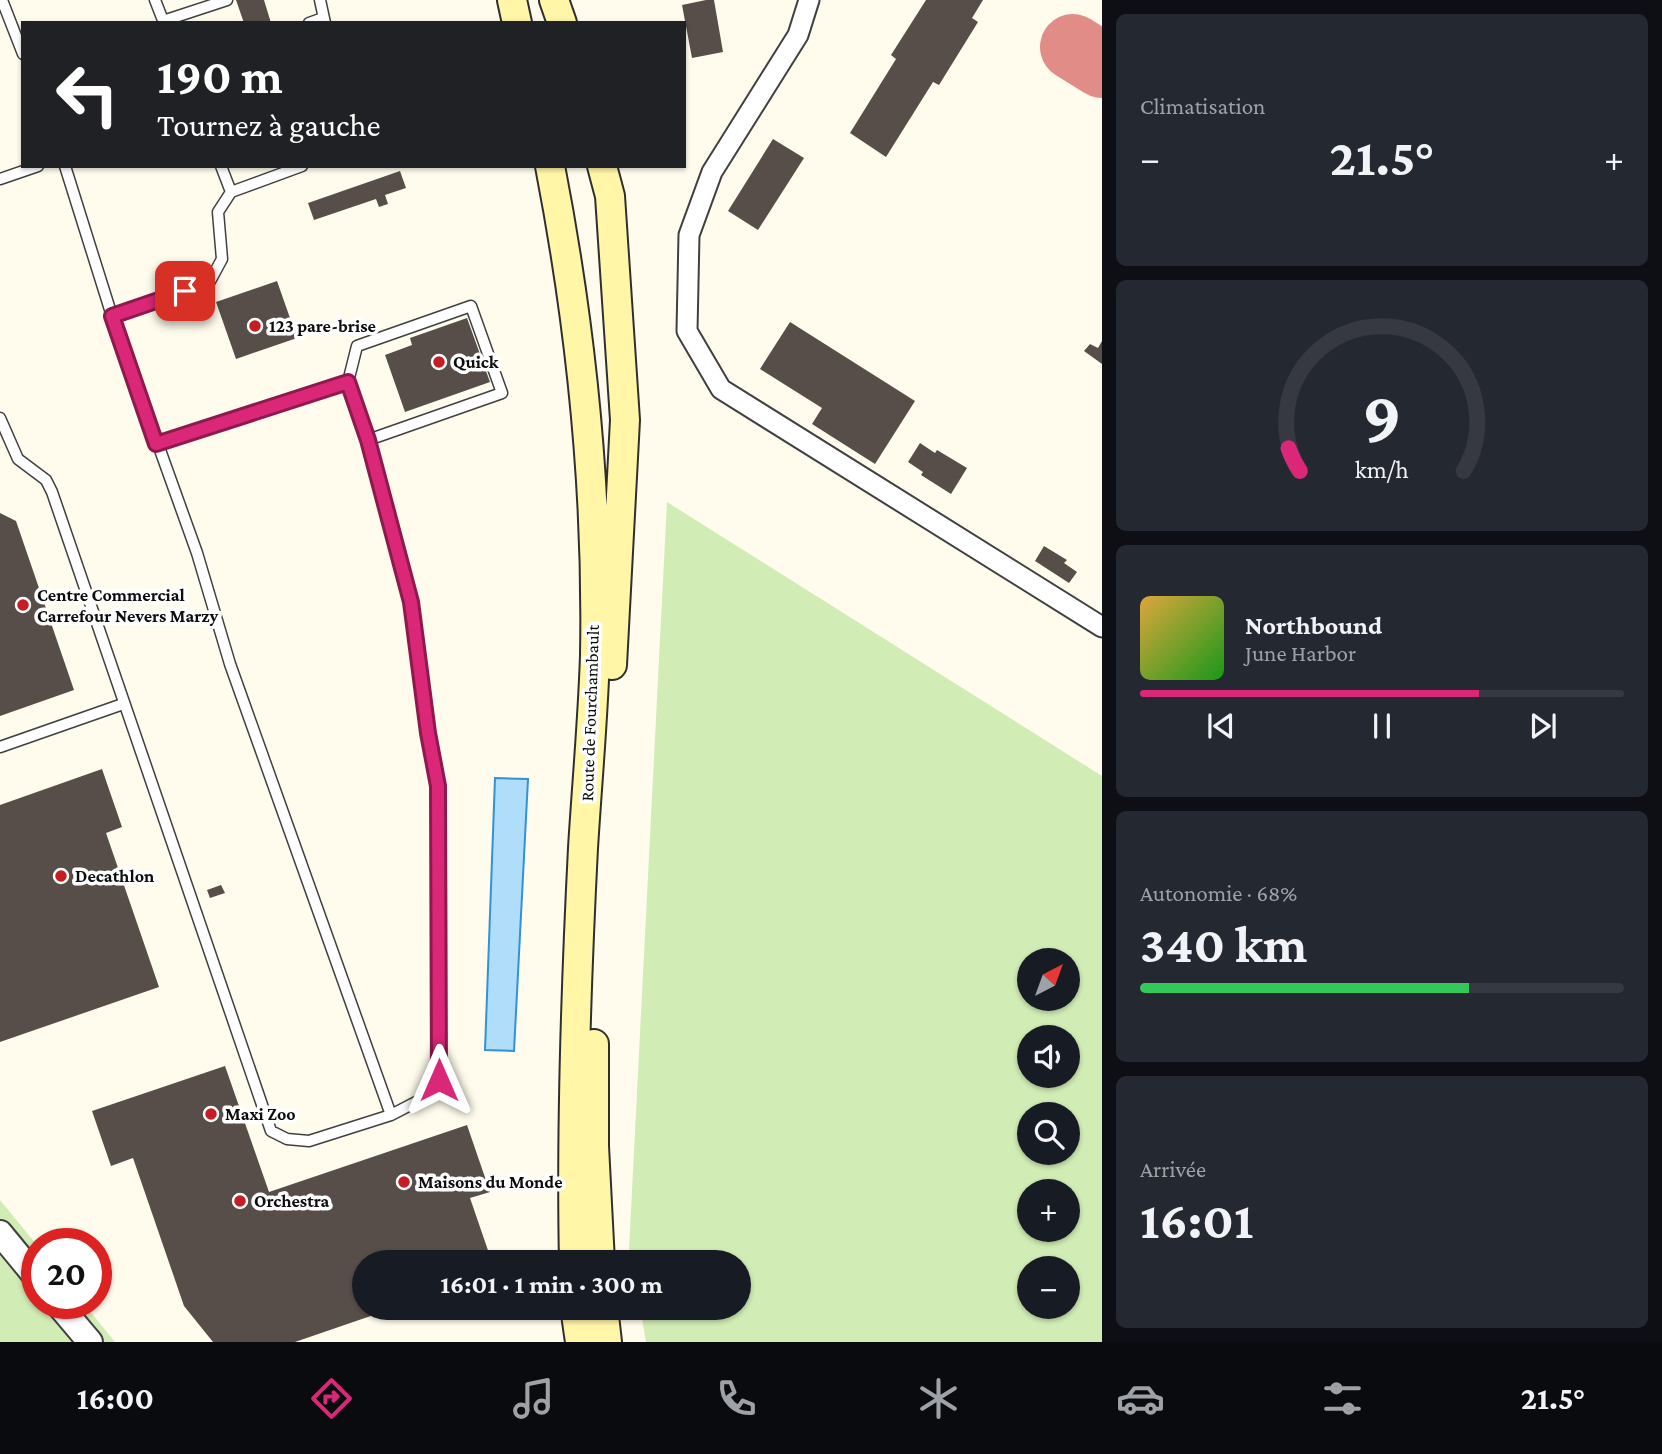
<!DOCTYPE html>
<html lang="fr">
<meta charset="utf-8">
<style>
:root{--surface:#171b24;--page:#242831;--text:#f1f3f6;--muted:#9ea1a6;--line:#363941;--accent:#db2777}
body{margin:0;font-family:"Crimson Pro",serif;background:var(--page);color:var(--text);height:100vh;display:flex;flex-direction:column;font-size:26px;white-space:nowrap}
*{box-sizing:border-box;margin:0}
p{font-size:23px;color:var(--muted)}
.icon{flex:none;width:38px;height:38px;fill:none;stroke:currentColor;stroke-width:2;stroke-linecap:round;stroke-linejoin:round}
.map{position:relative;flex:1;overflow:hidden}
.side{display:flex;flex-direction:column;gap:14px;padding:14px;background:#0d0f14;width:560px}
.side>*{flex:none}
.banner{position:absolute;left:21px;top:21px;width:665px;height:147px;border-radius:0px;box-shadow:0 2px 5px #0004;background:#202124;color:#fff;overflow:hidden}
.needle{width:46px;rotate:41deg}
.buttons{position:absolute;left:1017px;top:948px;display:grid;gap:14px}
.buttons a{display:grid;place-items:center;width:63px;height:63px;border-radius:50%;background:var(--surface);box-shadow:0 2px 5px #0004;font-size:35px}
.speed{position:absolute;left:21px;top:1228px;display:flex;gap:14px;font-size:35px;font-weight:700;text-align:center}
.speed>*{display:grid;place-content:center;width:91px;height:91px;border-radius:50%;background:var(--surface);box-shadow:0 2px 5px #0004;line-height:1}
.speed .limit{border:10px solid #d22;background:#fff;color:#111}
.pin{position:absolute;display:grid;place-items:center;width:60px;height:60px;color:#fff;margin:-30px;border-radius:14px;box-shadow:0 4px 10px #0006}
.me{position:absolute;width:77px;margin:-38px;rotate:0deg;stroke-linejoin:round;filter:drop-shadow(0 0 5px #0008)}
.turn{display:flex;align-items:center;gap:24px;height:147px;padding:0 21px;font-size:32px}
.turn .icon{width:91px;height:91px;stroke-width:2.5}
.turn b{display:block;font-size:49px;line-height:60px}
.big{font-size:52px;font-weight:700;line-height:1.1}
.side .card{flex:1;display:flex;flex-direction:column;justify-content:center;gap:10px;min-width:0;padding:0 24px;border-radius:10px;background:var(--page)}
.side .dial{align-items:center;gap:0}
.dial svg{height:182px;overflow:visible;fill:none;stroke:var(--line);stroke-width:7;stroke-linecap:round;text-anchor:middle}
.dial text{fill:var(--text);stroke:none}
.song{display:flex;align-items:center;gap:21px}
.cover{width:84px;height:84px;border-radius:10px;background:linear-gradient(135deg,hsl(40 70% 55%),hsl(120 70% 35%))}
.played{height:7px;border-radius:4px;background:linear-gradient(90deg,var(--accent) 70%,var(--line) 70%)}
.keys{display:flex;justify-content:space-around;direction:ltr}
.heat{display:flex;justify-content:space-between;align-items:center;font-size:38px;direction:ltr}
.charge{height:10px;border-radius:5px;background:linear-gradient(90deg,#34c759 68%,var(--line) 0)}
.trip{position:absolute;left:352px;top:1250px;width:399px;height:70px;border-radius:35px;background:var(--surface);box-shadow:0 2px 5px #0004;font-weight:700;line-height:70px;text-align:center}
.tab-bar{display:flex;height:112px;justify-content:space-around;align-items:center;background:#090b0e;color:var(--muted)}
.tab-bar .icon{width:49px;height:49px}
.tab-bar .current{color:var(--accent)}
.tab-bar b{font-size:32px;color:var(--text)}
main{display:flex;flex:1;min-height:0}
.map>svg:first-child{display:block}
</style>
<main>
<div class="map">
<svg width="1102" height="1342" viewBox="0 0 1102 1342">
<rect width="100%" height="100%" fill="#fffced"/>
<!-- green -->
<path fill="#d1ecb5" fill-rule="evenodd" d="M 667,502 L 1102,776 L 1102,1342 L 646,1342 L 640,1307 L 738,1307 L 738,1262 L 632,1262 L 629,1250 ZM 1029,961 L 1068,961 L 1068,999 L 1029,999 ZM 1029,1038 L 1068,1038 L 1068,1076 L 1029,1076 ZM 1029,1115 L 1068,1115 L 1068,1153 L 1029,1153 ZM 1029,1192 L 1068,1192 L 1068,1230 L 1029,1230 ZM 1029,1269 L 1068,1269 L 1068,1307 L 1029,1307 Z
M 0,1200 L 37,1245 L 37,1304 L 84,1304 L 115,1342 L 0,1342 Z"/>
<!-- water -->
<path fill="#afddfa" stroke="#3192d5" stroke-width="2" d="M 495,778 L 528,779 L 514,1051 L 485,1050 Z"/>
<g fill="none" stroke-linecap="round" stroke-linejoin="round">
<!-- taxiway -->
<path stroke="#e28c88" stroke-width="66" d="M 1073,47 L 1102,65"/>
</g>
<!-- building -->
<path fill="#574e49" d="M 236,0 L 264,0 L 271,23 L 244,23 Z
M 706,0 L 714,0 L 723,52 L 692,58 L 682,5 Z
M 926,0 L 983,0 L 972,18 L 978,22 L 939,85 L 933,82 L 886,157 L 850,133 L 896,59 L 891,55 Z
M 773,139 L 804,158 L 758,230 L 728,211 Z
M 400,171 L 406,188 L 385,195 L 388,204 L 379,207 L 376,199 L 314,220 L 308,203 Z
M 277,281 L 297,338 L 236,359 L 216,302 Z
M 467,318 L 490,382 L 405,412 L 385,355 L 412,345 L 410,338 Z
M 790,322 L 915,401 L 875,464 L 812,424 L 822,408 L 760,369 Z
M 1102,341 L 1102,364 L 1084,351 L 1090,344 L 1098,348 Z
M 920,443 L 935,453 L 937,450 L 967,468 L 951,494 L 921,475 L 923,472 L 908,462 Z
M 0,513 L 16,521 L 74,690 L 0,716 Z
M 1044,546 L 1067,560 L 1064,563 L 1077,572 L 1069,583 L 1035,561 Z
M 102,769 L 122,827 L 106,833 L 159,987 L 0,1042 L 0,805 Z
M 221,885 L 225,893 L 210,898 L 207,890 Z
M 225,1066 L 269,1192 L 467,1125 L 490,1192 L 470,1198 L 492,1262 L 364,1262 L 364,1307 L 394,1308 L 295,1342 L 213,1342 L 184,1306 L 133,1158 L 111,1166 L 92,1111 Z"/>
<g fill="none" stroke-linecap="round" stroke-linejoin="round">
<defs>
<path id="service" d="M 2,0 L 23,54
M 155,0 L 164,23
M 320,0 L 325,23
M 163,21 L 227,0
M 309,23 L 323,18
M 65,166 L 112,316 L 197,553 L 230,664 L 391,1115
M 221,166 L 231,192
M 0,179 L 38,166
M 112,316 L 209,283 L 222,259 L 218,212 L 231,192 L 302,166
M 348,382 L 357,346 L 471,306 L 502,393 L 368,440
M 0,418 L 18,459 L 46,480 L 52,492 L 271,1131 L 287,1139 L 309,1141 L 391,1115 L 418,1101 L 439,1080 L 438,786 L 428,733 L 411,602 L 368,440 L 348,382 L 156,444
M 0,747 L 123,704"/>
<path id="minor" d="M 809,0 L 798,35 L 712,172 L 689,235 L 687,331 L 721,389 L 1102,627"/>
<path id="tertiary" d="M 0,1233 L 37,1278
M 58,1304 L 90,1342"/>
<path id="secondary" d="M 512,0 L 517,23
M 554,0 L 562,23
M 550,166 C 581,326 598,492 595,655 C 593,719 587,783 583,848 C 576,986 571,1124 574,1262
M 602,166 L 610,196 L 625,420 L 612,665
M 594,1044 L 594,1146 L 600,1262
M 575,1307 L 580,1342
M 603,1307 L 607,1342"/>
</defs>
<!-- service casing -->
<use href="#service" stroke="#404040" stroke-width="13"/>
<!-- minor casing -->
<use href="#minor" stroke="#404040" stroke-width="23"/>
<!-- tertiary casing -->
<use href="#tertiary" stroke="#404040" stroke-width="28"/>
<!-- secondary casing -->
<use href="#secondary" stroke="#2f2f2f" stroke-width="32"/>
<!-- service -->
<use href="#service" stroke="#fff" stroke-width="10"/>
<!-- minor -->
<use href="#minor" stroke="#fff" stroke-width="19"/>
<!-- tertiary -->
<use href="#tertiary" stroke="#fff" stroke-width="24"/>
<!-- secondary -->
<use href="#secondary" stroke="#fff6a8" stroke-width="28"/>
</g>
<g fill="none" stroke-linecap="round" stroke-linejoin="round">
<defs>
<path id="route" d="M 185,291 L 112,316 L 156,444 L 348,382 L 368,440 L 411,602 L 428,733 L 438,786 L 439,1080"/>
</defs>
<!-- route casing -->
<use href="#route" stroke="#8e194d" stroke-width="18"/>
<!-- route -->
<use href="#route" stroke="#db2777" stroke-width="12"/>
</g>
<!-- markers -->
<g fill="#c51d24" stroke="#fff" stroke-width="2.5">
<circle cx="255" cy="326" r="7"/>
<circle cx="439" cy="362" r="7"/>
<circle cx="23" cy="605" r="7"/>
<circle cx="61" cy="876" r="7"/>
<circle cx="211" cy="1114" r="7"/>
<circle cx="404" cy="1182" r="7"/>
<circle cx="240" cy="1201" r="7"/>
</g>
<g text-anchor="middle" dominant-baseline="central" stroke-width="7" stroke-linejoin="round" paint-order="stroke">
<!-- poi labels -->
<g font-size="18" font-weight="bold" fill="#0d0d0d" stroke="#fff" text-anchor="start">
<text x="269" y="326">123 pare-brise</text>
<text x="453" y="362">Quick</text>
<text x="37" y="595">Centre Commercial<tspan x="37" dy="21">Carrefour Nevers Marzy</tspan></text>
<text x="75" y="876">Decathlon</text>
<text x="225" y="1114">Maxi Zoo</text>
<text x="418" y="1182">Maisons du Monde</text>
<text x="254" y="1201">Orchestra</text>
</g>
<!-- street labels -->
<g font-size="18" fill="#0d0d0d" stroke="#fff">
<text transform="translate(590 713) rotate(-88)">Route de Fourchambault</text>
</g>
</g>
</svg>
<div class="buttons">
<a><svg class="needle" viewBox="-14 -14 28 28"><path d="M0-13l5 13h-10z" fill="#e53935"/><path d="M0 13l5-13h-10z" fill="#9ea1a6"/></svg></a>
<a><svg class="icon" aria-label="sound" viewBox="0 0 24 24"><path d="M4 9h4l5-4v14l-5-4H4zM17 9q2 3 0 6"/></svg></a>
<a><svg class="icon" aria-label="search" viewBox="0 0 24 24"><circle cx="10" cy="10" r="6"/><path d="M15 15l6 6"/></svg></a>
<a>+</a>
<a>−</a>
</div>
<div class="speed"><div class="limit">20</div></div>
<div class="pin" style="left:185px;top:291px;background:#d93025"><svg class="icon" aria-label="arrive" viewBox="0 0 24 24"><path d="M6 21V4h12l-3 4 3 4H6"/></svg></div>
<svg class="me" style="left:439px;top:1080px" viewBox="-20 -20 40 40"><path d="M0-17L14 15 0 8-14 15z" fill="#db2777" stroke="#fff" stroke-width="4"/></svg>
<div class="trip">16:01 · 1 min · 300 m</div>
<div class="banner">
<div class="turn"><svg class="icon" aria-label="left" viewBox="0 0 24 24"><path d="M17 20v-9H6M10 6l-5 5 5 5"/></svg><div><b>190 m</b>Tournez à gauche</div></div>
</div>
</div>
<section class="side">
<div class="card"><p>Climatisation</p>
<div class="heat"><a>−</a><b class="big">21.5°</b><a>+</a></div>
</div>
<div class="card dial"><svg viewBox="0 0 100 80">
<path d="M14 69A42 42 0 1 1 86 69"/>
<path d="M14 69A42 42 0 0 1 9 59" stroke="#db2777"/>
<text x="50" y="56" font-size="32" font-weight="700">9</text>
<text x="50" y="72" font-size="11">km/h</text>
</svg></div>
<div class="card">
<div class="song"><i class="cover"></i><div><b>Northbound</b><p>June Harbor</p></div></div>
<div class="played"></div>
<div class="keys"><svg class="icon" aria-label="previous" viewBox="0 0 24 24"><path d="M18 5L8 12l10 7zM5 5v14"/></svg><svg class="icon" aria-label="pause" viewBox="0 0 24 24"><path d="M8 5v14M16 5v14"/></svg><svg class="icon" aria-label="next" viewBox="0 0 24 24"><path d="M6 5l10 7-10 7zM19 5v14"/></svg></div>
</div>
<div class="card"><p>Autonomie · 68%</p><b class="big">340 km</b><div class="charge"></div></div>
<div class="card"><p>Arrivée</p><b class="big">16:01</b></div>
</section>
</main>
<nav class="tab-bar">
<b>16:00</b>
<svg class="icon current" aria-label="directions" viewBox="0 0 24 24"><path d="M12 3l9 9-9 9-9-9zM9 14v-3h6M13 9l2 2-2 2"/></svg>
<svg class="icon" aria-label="music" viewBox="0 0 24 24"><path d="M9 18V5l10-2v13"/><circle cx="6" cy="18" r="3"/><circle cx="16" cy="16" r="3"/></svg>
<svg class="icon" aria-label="phone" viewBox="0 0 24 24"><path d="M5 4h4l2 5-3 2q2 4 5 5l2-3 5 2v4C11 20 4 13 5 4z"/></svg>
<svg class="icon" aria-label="climate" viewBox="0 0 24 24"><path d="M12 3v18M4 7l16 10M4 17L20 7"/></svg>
<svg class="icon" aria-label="car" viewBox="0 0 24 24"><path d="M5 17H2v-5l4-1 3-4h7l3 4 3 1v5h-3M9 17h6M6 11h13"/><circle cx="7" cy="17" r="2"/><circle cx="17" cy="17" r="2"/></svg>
<svg class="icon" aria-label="filters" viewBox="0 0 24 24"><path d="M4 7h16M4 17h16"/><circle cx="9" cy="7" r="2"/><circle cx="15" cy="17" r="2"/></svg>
<b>21.5°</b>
</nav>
